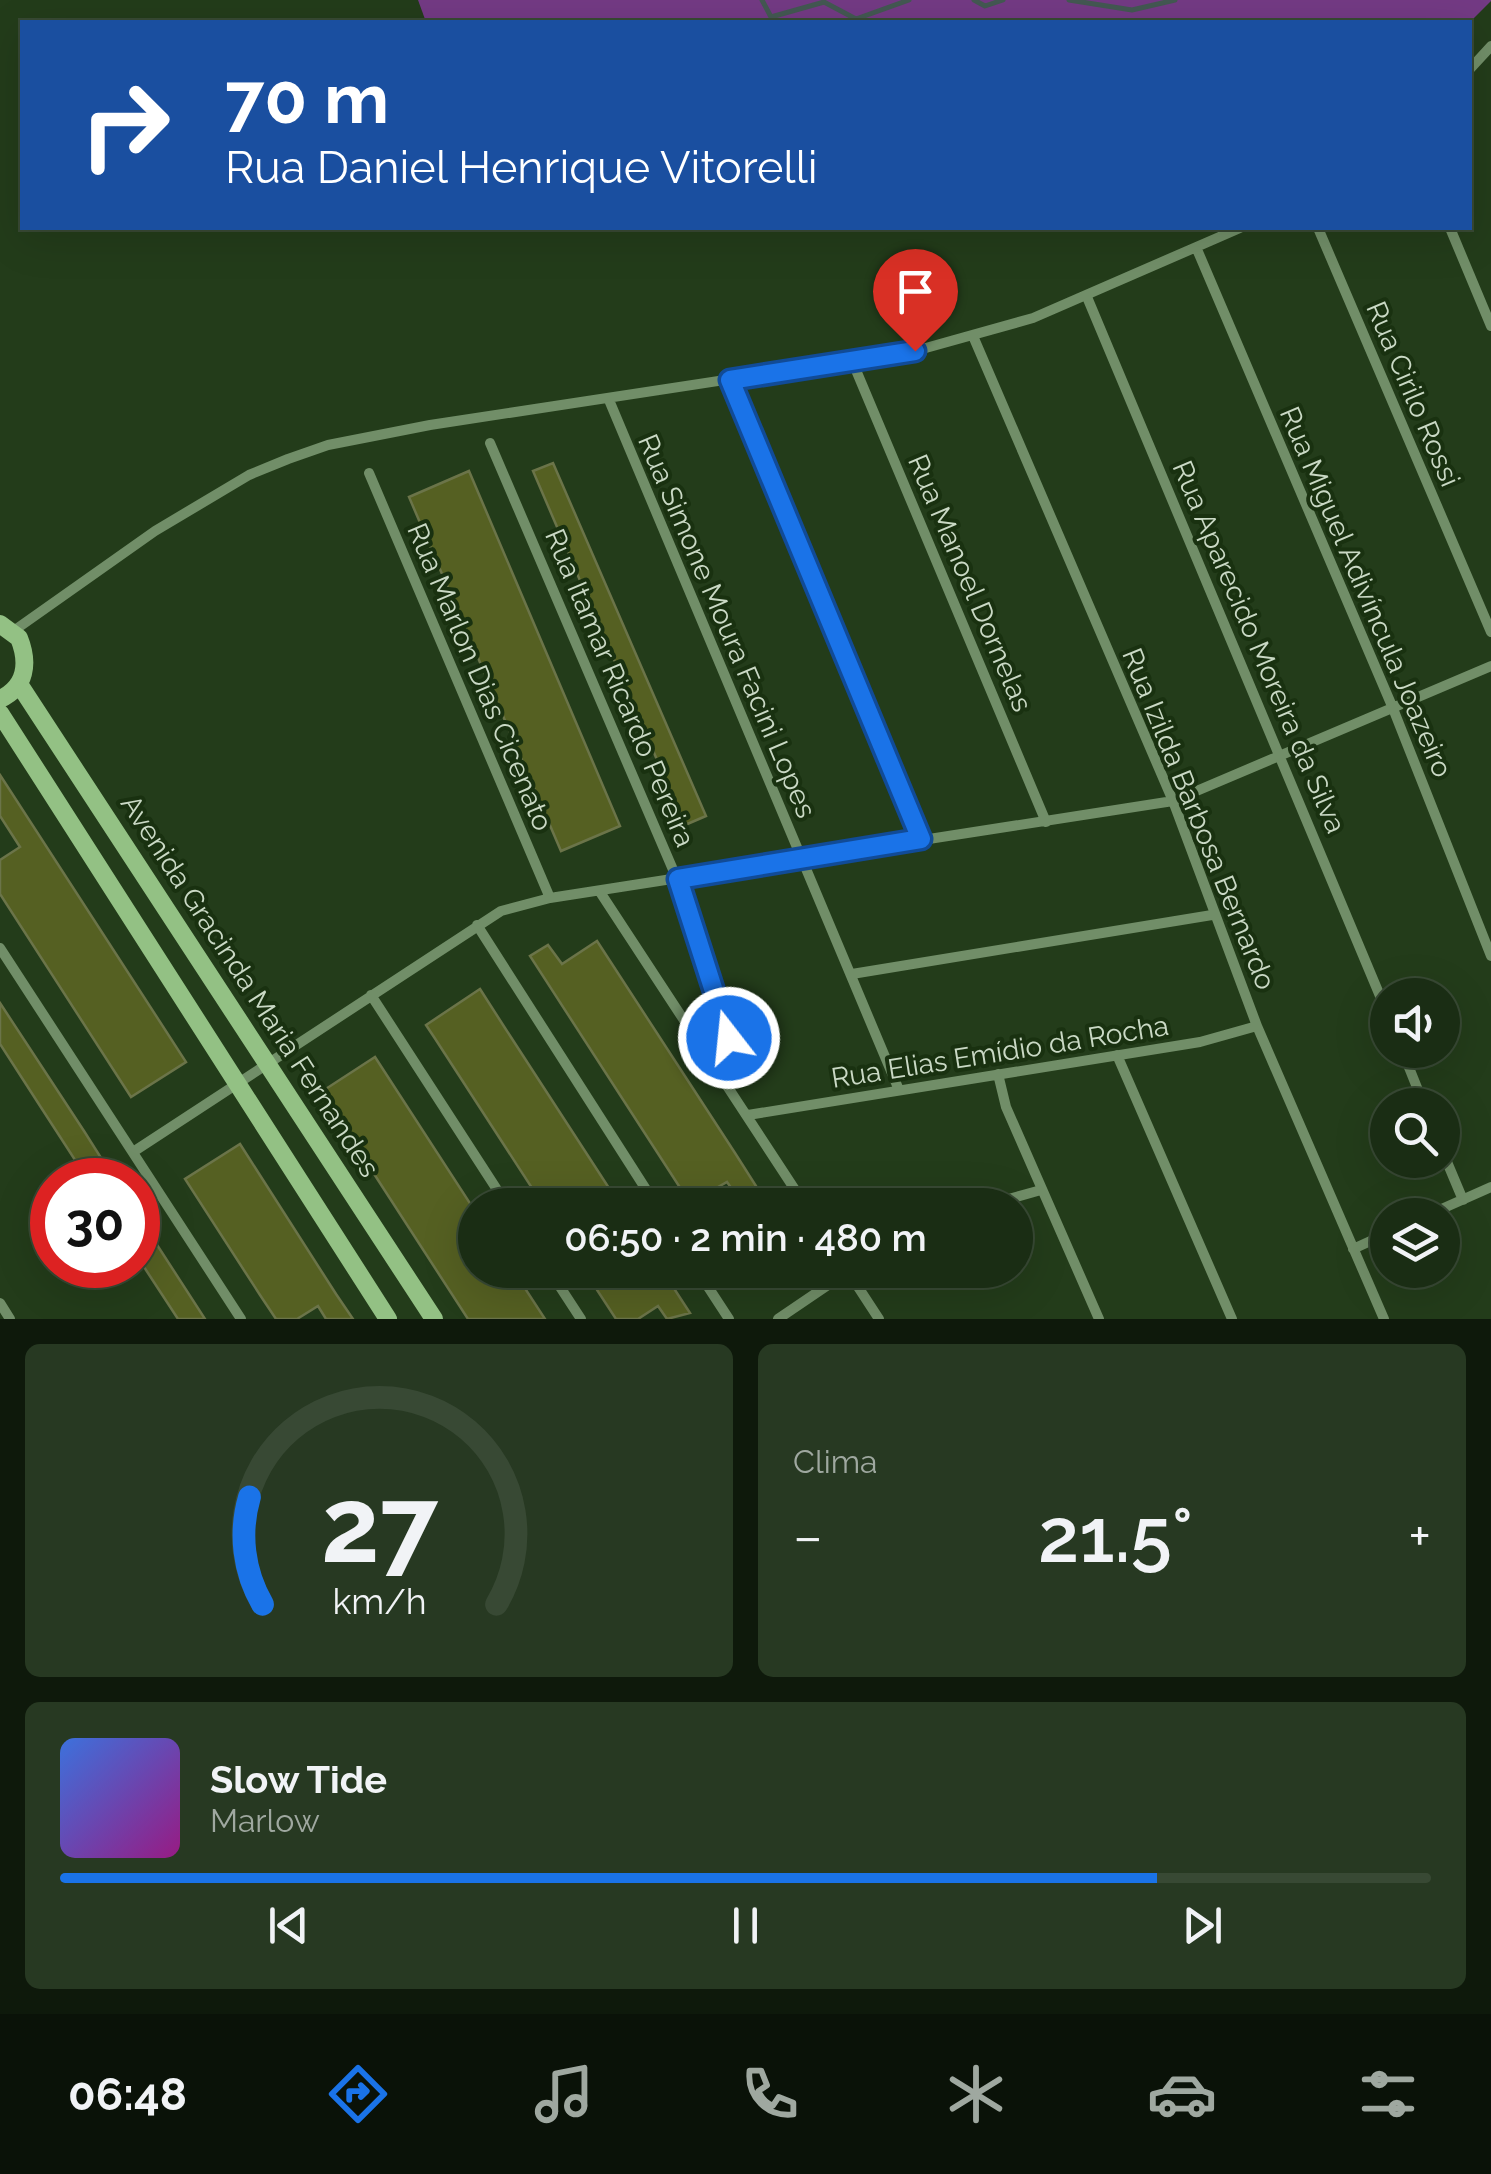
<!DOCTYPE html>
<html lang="pt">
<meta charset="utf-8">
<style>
:root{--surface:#1a2d14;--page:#273922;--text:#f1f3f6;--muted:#9fa8a0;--line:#384934;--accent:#1a73e8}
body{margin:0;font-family:Raleway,sans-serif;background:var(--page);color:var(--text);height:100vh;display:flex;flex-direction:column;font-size:38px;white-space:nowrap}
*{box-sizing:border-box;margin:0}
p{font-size:32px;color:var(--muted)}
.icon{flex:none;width:55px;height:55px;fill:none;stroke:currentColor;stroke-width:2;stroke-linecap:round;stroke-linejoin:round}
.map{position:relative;height:1319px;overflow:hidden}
.side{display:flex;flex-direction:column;gap:25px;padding:25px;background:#0e190b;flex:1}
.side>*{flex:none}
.guide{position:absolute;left:20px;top:20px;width:1452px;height:210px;border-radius:0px;box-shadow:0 10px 40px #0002,0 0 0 2px var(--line);background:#1a4fa0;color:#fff;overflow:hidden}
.fabs{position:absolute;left:1370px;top:978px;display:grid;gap:20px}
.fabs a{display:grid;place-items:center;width:90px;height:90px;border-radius:50%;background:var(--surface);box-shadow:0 10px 40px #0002,0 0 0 2px var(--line);font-size:50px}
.speed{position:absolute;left:30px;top:1158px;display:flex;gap:20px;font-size:50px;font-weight:700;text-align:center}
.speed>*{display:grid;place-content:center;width:130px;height:130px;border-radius:50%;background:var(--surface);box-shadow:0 10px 40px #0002,0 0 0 2px var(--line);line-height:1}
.speed .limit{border:15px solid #d22;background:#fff;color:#111}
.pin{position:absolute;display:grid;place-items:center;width:85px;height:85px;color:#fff;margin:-102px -42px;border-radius:50% 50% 50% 0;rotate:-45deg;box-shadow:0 0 10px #0007}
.pin .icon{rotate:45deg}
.me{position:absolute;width:110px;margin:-55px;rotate:344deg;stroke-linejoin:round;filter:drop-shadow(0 0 8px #0008)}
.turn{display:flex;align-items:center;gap:35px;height:210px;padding:0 40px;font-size:45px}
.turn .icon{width:130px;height:130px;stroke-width:2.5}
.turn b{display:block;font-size:70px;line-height:85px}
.big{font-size:75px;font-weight:600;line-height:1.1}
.side .tile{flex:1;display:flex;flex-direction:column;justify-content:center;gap:15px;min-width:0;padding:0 35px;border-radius:15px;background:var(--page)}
.side .dial{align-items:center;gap:0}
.dial svg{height:260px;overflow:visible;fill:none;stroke:var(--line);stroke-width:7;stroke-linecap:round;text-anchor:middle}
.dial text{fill:var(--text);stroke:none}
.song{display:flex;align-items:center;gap:30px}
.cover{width:120px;height:120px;border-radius:15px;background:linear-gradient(135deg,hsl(220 70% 55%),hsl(310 70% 35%))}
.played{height:10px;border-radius:5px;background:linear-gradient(90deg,var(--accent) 80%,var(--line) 80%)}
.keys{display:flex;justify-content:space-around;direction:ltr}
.heat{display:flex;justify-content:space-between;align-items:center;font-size:55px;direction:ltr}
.side .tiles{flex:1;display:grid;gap:25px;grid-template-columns:1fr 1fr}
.tile:last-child{grid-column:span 2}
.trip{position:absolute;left:458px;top:1188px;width:575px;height:100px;border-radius:50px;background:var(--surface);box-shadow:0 10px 40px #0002,0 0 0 2px var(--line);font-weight:600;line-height:100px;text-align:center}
.menu{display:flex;height:160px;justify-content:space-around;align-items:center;background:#0a1208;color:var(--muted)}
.menu .icon{width:70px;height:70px}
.menu .on{color:var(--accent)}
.menu b{font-size:45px;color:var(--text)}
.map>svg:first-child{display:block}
</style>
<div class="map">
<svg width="1491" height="1319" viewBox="0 0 1491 1319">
<rect width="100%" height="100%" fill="#233c1a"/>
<!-- green -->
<path fill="#733a84" d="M 418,0 L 1491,0 L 1491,1 L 1470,22 L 426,22 Z"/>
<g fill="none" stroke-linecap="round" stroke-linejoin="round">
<!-- stream -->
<path stroke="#435852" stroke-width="5" d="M 762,0 L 771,17 L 824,2 L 856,19 L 909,0
M 974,0 L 985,6 L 1003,0
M 1069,0 L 1132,10 L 1175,0"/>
</g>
<!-- building -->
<path fill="#556022" stroke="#6b7449" stroke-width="2.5" d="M 553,463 L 706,816 L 685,825 L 533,471 Z
M 469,471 L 620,826 L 561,851 L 409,497 Z
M 0,775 L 186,1062 L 131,1097 L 0,894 L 0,860 L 20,847 L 0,816 Z
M 597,941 L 735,1153 L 768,1205 L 743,1205 L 727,1182 L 690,1203 L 530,956 L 548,945 L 562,964 Z
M 480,989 L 505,1028 L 620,1205 L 593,1205 L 583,1190 L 560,1205 L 543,1205 L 434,1037 L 426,1025 Z
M 0,1003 L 84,1131 L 115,1180 L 88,1180 L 42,1109 L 0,1044 Z
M 375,1057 L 475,1211 L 475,1270 L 513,1270 L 545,1319 L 468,1319 L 321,1092 Z
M 240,1144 L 336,1294 L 353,1319 L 326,1319 L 318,1306 L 297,1319 L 276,1319 L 260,1295 L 185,1179 Z
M 138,1215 L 150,1234 L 205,1319 L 178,1319 L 146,1270 L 138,1256 Z
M 584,1270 L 611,1270 L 620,1284 L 641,1270 L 662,1270 L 690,1313 L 667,1319 L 658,1306 L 638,1319 L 616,1319 Z"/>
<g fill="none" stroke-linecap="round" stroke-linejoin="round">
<!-- street -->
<path stroke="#718e68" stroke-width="10" d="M 1470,69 L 1491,46
M 1318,228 L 1491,632
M 1450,228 L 1491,326
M 1196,247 L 1392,706 L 1491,956
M 1087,297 L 1388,1015
M 973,336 L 1173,801 L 1257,1026 L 1384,1319
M 853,363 L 1046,822
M 730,380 L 921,839
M 609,400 L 899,1090
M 490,443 L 677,879 L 728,1031 L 726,1048 L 709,1058
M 369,473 L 550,898
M 12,632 L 155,531 L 249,475 L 288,459 L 328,445 L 430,425 L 915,351 L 1033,318 L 1240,228
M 600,892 L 805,1205
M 477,925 L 656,1205
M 0,948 L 241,1319
M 852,974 L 1212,915
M 371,995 L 507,1205
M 1402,1050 L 1424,1105
M 1117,1055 L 1232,1319
M 998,1074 L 1006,1107 L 1099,1319
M 748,1115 L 1200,1042 L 1257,1026
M 1442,1150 L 1463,1200
M 133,1152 L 501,911 L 550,898 L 1173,801 L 1491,666
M 987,1205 L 1041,1190
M 1428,1215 L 1491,1187
M 1353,1249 L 1388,1233
M 549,1270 L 581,1319
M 697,1270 L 729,1319
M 847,1270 L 879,1319
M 0,1303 L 10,1319
M 778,1319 L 850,1270"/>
<!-- secondary -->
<path stroke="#93c184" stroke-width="18" d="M 0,624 L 19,638 C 29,663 26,687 0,699
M 19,684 L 434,1319
M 0,713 L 388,1319"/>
</g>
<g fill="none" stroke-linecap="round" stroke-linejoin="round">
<defs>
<path id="route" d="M 729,1038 L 678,879 L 921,839 L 730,380 L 915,351"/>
</defs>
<!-- route casing -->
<use href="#route" stroke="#114b97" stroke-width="25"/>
<!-- route -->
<use href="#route" stroke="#1a73e8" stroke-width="18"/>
</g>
<g text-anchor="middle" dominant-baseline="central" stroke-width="8" stroke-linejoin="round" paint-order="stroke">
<!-- street labels -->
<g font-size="28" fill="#cad9c5" stroke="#193110">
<text transform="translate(1413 394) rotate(67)">Rua Cirilo Rossi</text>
<text transform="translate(970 583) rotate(67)">Rua Manoel Dornelas</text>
<text transform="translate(1366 592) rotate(67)">Rua Miguel Adivíncula Joazeiro</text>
<text transform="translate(727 626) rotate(67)">Rua Simone Moura Facini Lopes</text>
<text transform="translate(1259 647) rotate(67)">Rua Aparecido Moreira da Silva</text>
<text transform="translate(480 677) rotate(67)">Rua Marlon Dias Cicenato</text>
<text transform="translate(620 688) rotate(67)">Rua Itamar Ricardo Pereira</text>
<text transform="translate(1199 819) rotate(68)">Rua Izilda Barbosa Bernardo</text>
<text transform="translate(250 986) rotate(57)">Avenida Gracinda Maria Fernandes</text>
<text transform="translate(1000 1052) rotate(-9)">Rua Elias Emídio da Rocha</text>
</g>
</g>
</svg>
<div class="fabs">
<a><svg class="icon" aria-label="sound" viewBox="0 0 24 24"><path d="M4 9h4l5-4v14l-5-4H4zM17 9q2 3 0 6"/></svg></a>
<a><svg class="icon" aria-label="search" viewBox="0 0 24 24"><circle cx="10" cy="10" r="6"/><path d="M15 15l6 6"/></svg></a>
<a><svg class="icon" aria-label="layers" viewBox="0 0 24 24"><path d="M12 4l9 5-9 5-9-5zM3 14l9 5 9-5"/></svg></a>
</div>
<div class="speed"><div class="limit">30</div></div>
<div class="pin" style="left:915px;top:351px;background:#d93025"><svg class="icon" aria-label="arrive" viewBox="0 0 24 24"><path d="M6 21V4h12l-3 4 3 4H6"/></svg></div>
<svg class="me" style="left:729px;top:1038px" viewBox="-20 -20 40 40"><circle r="17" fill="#1a73e8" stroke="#fff" stroke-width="3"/><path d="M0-11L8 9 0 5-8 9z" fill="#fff"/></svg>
<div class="trip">06:50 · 2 min · 480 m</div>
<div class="guide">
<div class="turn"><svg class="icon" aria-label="right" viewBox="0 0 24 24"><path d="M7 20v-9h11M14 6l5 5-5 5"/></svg><div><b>70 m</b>Rua Daniel Henrique Vitorelli</div></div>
</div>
</div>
<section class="side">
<div class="tiles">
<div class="tile dial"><svg viewBox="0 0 100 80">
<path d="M14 69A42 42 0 1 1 86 69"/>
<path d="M14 69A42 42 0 0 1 10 36" stroke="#1a73e8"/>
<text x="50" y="56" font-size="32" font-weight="700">27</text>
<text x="50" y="72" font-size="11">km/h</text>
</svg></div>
<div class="tile"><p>Clima</p>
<div class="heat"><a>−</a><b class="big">21.5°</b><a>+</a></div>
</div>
<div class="tile">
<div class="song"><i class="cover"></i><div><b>Slow Tide</b><p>Marlow</p></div></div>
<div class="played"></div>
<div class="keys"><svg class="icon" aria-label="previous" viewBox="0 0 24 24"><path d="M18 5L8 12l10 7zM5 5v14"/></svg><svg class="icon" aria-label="pause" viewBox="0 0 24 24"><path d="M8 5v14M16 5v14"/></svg><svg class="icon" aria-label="next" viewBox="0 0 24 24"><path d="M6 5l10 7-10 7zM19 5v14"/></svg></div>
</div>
</div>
</section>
<nav class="menu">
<b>06:48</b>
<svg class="icon on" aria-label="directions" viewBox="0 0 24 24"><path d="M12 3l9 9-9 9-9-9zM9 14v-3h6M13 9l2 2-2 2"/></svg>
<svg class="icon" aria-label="music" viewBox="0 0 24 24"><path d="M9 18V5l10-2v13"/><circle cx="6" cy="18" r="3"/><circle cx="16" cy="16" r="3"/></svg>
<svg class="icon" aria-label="phone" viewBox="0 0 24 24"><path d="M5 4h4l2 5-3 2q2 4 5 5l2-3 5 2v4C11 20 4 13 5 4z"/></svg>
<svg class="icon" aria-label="climate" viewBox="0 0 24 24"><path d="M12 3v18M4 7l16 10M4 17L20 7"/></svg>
<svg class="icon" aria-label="car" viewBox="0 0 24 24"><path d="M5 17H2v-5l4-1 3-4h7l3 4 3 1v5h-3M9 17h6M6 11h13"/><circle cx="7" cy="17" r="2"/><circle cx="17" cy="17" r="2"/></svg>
<svg class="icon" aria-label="filters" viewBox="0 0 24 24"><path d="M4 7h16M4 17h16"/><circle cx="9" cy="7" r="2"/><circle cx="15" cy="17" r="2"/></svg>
</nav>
